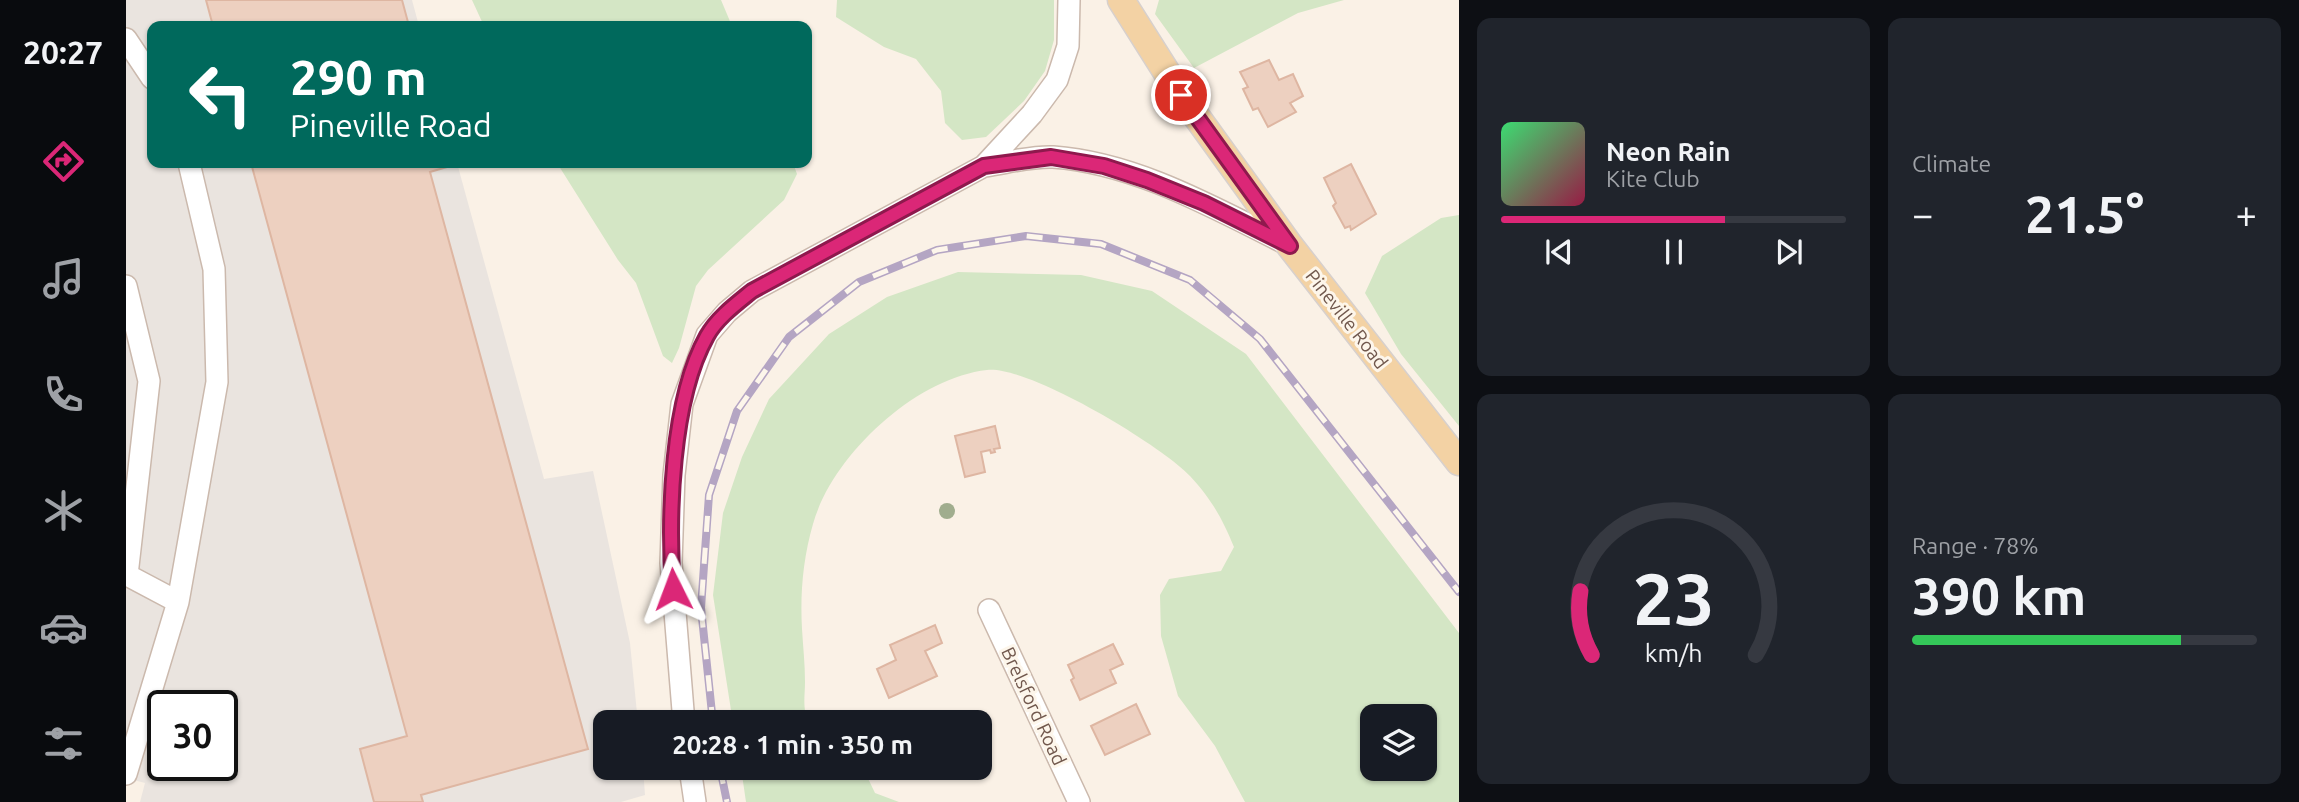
<!DOCTYPE html>
<meta charset="utf-8">
<style>
:root{--surface:#171b24;--page:#20242c;--text:#f1f3f6;--muted:#9ea1a6;--line:#363941;--accent:#db2777}
body{margin:0;font-family:Ubuntu,sans-serif;background:var(--page);color:var(--text);height:100vh;display:flex;flex-direction:column;font-size:26px;white-space:nowrap}
*{box-sizing:border-box;margin:0}
p{font-size:23px;color:var(--muted)}
.icon{flex:none;width:38px;height:38px;fill:none;stroke:currentColor;stroke-width:2;stroke-linecap:round;stroke-linejoin:round}
.map{position:relative;flex:1;overflow:hidden}
.side{display:flex;flex-direction:column;gap:18px;padding:18px;background:#0d0f14;width:840px}
.side>*{flex:none}
.banner{position:absolute;left:21px;top:21px;width:665px;height:147px;border-radius:14px;box-shadow:0 2px 5px #0004;background:#00695c;color:#fff;overflow:hidden}
.tools{position:absolute;left:1234px;top:704px;display:grid;gap:14px}
.tools a{display:grid;place-items:center;width:77px;height:77px;border-radius:14px;background:var(--surface);box-shadow:0 2px 5px #0004;font-size:35px}
.speed{position:absolute;left:21px;top:690px;display:flex;gap:14px;font-size:35px;font-weight:700;text-align:center}
.speed>*{display:grid;place-content:center;width:91px;height:91px;border-radius:50%;background:var(--surface);box-shadow:0 2px 5px #0004;line-height:1}
.speed .limit{border:4px solid #111;border-radius:10px;background:#fff;color:#111}
.pin{position:absolute;display:grid;place-items:center;width:60px;height:60px;color:#fff;margin:-30px;border:4px solid #fff;border-radius:50%;box-shadow:0 2px 7px #0007}
.me{position:absolute;width:77px;margin:-38px;rotate:357deg;stroke-linejoin:round;filter:drop-shadow(0 0 5px #0008)}
.turn{display:flex;align-items:center;gap:24px;height:147px;padding:0 28px;font-size:32px}
.turn .icon{width:91px;height:91px;stroke-width:2.5}
.turn b{display:block;font-size:49px;line-height:60px}
.big{font-size:52px;font-weight:600;line-height:1.1}
.side .tile{flex:1;display:flex;flex-direction:column;justify-content:center;gap:10px;min-width:0;padding:0 24px;border-radius:14px;background:var(--page)}
.side .dial{align-items:center;gap:0}
.dial svg{height:182px;overflow:visible;fill:none;stroke:var(--line);stroke-width:7;stroke-linecap:round;text-anchor:middle}
.dial text{fill:var(--text);stroke:none}
.song{display:flex;align-items:center;gap:21px}
.cover{width:84px;height:84px;border-radius:10px;background:linear-gradient(135deg,hsl(140 70% 55%),hsl(340 70% 35%))}
.played{height:7px;border-radius:4px;background:linear-gradient(90deg,var(--accent) 65%,var(--line) 65%)}
.keys{display:flex;justify-content:space-around;direction:ltr}
.heat{display:flex;justify-content:space-between;align-items:center;font-size:38px;direction:ltr}
.charge{height:10px;border-radius:5px;background:linear-gradient(90deg,#34c759 78%,var(--line) 0)}
.side .tiles{flex:1;display:grid;gap:18px;grid-template-columns:repeat(2,1fr)}
.trip{position:absolute;left:467px;top:710px;width:399px;height:70px;border-radius:14px;background:var(--surface);box-shadow:0 2px 5px #0004;font-weight:600;line-height:70px;text-align:center}
main{display:flex;flex:1;min-height:0}
.tabs{display:flex;flex-direction:column;width:126px;justify-content:space-around;align-items:center;background:#090b0e;color:var(--muted)}
.tabs .icon{width:49px;height:49px}
.tabs .active{color:var(--accent)}
.tabs b{font-size:32px;color:var(--text)}
.map>svg:first-child{display:block}
</style>
<main>
<nav class="tabs">
<b>20:27</b>
<svg class="icon active" aria-label="directions" viewBox="0 0 24 24"><path d="M12 3l9 9-9 9-9-9zM9 14v-3h6M13 9l2 2-2 2"/></svg>
<svg class="icon" aria-label="music" viewBox="0 0 24 24"><path d="M9 18V5l10-2v13"/><circle cx="6" cy="18" r="3"/><circle cx="16" cy="16" r="3"/></svg>
<svg class="icon" aria-label="phone" viewBox="0 0 24 24"><path d="M5 4h4l2 5-3 2q2 4 5 5l2-3 5 2v4C11 20 4 13 5 4z"/></svg>
<svg class="icon" aria-label="climate" viewBox="0 0 24 24"><path d="M12 3v18M4 7l16 10M4 17L20 7"/></svg>
<svg class="icon" aria-label="car" viewBox="0 0 24 24"><path d="M5 17H2v-5l4-1 3-4h7l3 4 3 1v5h-3M9 17h6M6 11h13"/><circle cx="7" cy="17" r="2"/><circle cx="17" cy="17" r="2"/></svg>
<svg class="icon" aria-label="filters" viewBox="0 0 24 24"><path d="M4 7h16M4 17h16"/><circle cx="9" cy="7" r="2"/><circle cx="15" cy="17" r="2"/></svg>
</nav>
<div class="map">
<svg width="1333" height="802" viewBox="0 0 1333 802">
<rect width="100%" height="100%" fill="#faf1e6"/>
<!-- industrial -->
<path fill="#eae4df" fill-rule="evenodd" d="M 0,0 L 286,0 L 293,26 L 26,26 L 26,163 L 331,163 L 418,479 L 467,471 L 504,643 L 512,723 L 480,723 L 480,768 L 517,768 L 519,795 L 495,802 L 14,802 L 19,783 L 0,778 ZM 37,705 L 96,705 L 96,765 L 37,765 Z"/>
<!-- green -->
<path fill="#d4e6c5" fill-rule="evenodd" d="M 346,0 L 595,0 L 606,26 L 358,26 Z
M 711,0 L 928,0 L 928,40 L 919,71 L 898,101 L 860,137 L 836,140 L 819,123 L 815,91 L 790,59 L 758,47 L 710,17 Z
M 1033,0 L 1218,0 L 1172,13 L 1068,68 L 1029,14 Z
M 431,163 L 667,163 L 671,174 L 658,200 L 582,270 L 570,286 L 553,348 L 546,363 L 537,356 L 510,283 L 492,260 Z
M 1333,215 L 1333,426 L 1275,354 L 1239,293 L 1256,256 L 1315,218 Z
M 832,272 L 955,275 L 1026,291 L 1120,354 L 1333,633 L 1333,802 L 1119,802 L 1089,746 L 1052,696 L 1035,636 L 1034,595 L 1043,579 L 1095,571 L 1108,547 C 1096,518 1086,500 1064,476 C 1035,445 902,365 861,370 C 789,378 706,456 687,524 C 677,559 674,593 676,629 C 677,646 679,664 679,682 C 679,697 676,708 683,723 L 607,723 L 587,595 L 597,513 L 616,457 L 643,399 L 703,334 L 761,297 ZM 1246,716 L 1298,716 L 1298,768 L 1246,768 Z
M 615,768 L 737,768 L 749,793 L 773,802 L 620,802 Z"/>
<!-- building -->
<path fill="#edd0c0" stroke="#deb6a2" stroke-width="2" d="M 80,0 L 276,0 L 283,26 L 87,26 Z
M 1143,60 L 1153,80 L 1167,74 L 1177,96 L 1164,103 L 1170,112 L 1142,127 L 1132,108 L 1127,110 L 1117,89 L 1122,87 L 1114,72 Z
M 125,163 L 320,163 L 321,167 L 304,172 L 462,749 L 295,795 L 297,802 L 248,802 L 234,749 L 281,736 Z
M 1225,164 L 1250,214 L 1225,230 L 1224,226 L 1219,228 L 1207,206 L 1210,203 L 1198,178 Z
M 869,426 L 874,448 L 868,449 L 869,452 L 865,453 L 864,450 L 855,452 L 859,472 L 839,477 L 829,436 Z
M 809,625 L 816,643 L 799,651 L 811,676 L 763,698 L 751,669 L 770,660 L 764,645 Z
M 987,644 L 997,664 L 984,670 L 990,683 L 954,700 L 945,680 L 948,678 L 942,665 Z
M 1010,704 L 1024,734 L 979,755 L 965,726 Z"/>
<g fill="none" stroke-linecap="round" stroke-linejoin="round">
<defs>
<path id="minor" d="M 0,39 L 26,78
M 858,166 C 880,163 905,156 927,157 C 1011,163 1090,209 1163,245
M 0,286 L 23,381 L 1,575 L 52,602
M 863,610 L 953,802
M 558,723 L 545,563 L 548,475 L 556,404 L 581,335 L 601,312 L 626,291 L 858,166 L 906,114 L 931,80 L 942,46 L 943,0
M 564,768 L 569,802
M 0,774 L 52,602 L 91,382 L 88,269 L 63,163"/>
<path id="major" d="M 995,0 L 1055,95 L 1164,246 L 1333,462"/>
</defs>
<!-- minor casing -->
<use href="#minor" stroke="#cbb9ad" stroke-width="24"/>
<!-- major casing -->
<use href="#major" stroke="#d7d0cd" stroke-width="29"/>
<!-- minor -->
<use href="#minor" stroke="#fff" stroke-width="21"/>
<!-- major -->
<use href="#major" stroke="#f3d2a4" stroke-width="26"/>
<defs>
<path id="rail" d="M 587,723 L 575,608 L 583,495 L 611,411 L 663,337 L 733,282 L 811,250 L 900,236 L 975,244 L 1064,280 L 1134,339 L 1333,592
M 594,768 L 601,802"/>
</defs>
<!-- rail casing -->
<use href="#rail" stroke="#b4a5c3" stroke-width="8"/>
<!-- rail -->
<use href="#rail" stroke="#fdf6eb" stroke-width="5" stroke-dasharray="16" stroke-linecap="butt"/>
</g>
<!-- trees -->
<circle fill="#a0ad8e" cx="821" cy="511" r="8"/>
<g fill="none" stroke-linecap="round" stroke-linejoin="round">
<defs>
<path id="route" d="M 547,589 C 542,517 545,400 581,336 C 591,318 610,304 626,291 L 858,166 L 925,157 L 978,166 L 1021,180 L 1078,203 L 1164,246 L 1055,95"/>
</defs>
<!-- route casing -->
<use href="#route" stroke="#8e194d" stroke-width="18"/>
<!-- route -->
<use href="#route" stroke="#db2777" stroke-width="12"/>
</g>
<g text-anchor="middle" dominant-baseline="central" stroke-width="6" stroke-linejoin="round" paint-order="stroke">
<!-- street labels -->
<g font-size="19" fill="#71584d" stroke="#fdf6eb">
<text transform="translate(1221 319) rotate(52)">Pineville Road</text>
<text transform="translate(908 706) rotate(65)">Brelsford Road</text>
</g>
</g>
</svg>
<div class="tools">
<a><svg class="icon" aria-label="layers" viewBox="0 0 24 24"><path d="M12 4l9 5-9 5-9-5zM3 14l9 5 9-5"/></svg></a>
</div>
<div class="speed"><div class="limit">30</div></div>
<div class="pin" style="left:1055px;top:95px;background:#d93025"><svg class="icon" aria-label="arrive" viewBox="0 0 24 24"><path d="M6 21V4h12l-3 4 3 4H6"/></svg></div>
<svg class="me" style="left:547px;top:589px" viewBox="-20 -20 40 40"><path d="M0-17L14 15 0 8-14 15z" fill="#db2777" stroke="#fff" stroke-width="4"/></svg>
<div class="trip">20:28 · 1 min · 350 m</div>
<div class="banner">
<div class="turn"><svg class="icon" aria-label="left" viewBox="0 0 24 24"><path d="M17 20v-9H6M10 6l-5 5 5 5"/></svg><div><b>290 m</b>Pineville Road</div></div>
</div>
</div>
<section class="side">
<div class="tiles">
<div class="tile">
<div class="song"><i class="cover"></i><div><b>Neon Rain</b><p>Kite Club</p></div></div>
<div class="played"></div>
<div class="keys"><svg class="icon" aria-label="previous" viewBox="0 0 24 24"><path d="M18 5L8 12l10 7zM5 5v14"/></svg><svg class="icon" aria-label="pause" viewBox="0 0 24 24"><path d="M8 5v14M16 5v14"/></svg><svg class="icon" aria-label="next" viewBox="0 0 24 24"><path d="M6 5l10 7-10 7zM19 5v14"/></svg></div>
</div>
<div class="tile"><p>Climate</p>
<div class="heat"><a>−</a><b class="big">21.5°</b><a>+</a></div>
</div>
<div class="tile dial"><svg viewBox="0 0 100 80">
<path d="M14 69A42 42 0 1 1 86 69"/>
<path d="M14 69A42 42 0 0 1 9 41" stroke="#db2777"/>
<text x="50" y="56" font-size="32" font-weight="700">23</text>
<text x="50" y="72" font-size="11">km/h</text>
</svg></div>
<div class="tile"><p>Range · 78%</p><b class="big">390 km</b><div class="charge"></div></div>
</div>
</section>
</main>
